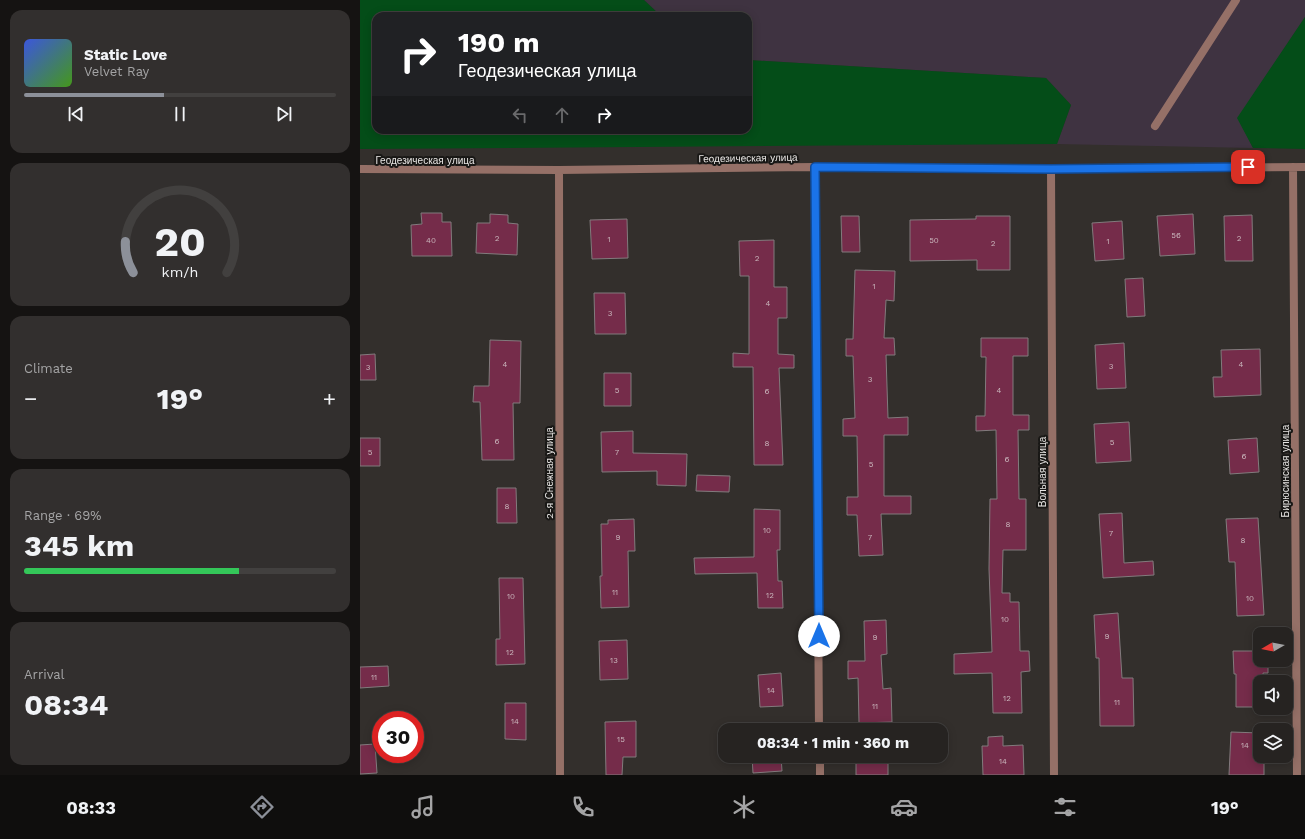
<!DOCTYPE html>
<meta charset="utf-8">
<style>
:root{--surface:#262321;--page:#322f2e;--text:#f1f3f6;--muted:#a4a4a5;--line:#42403f;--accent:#8c9099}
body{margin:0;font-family:"Work Sans",sans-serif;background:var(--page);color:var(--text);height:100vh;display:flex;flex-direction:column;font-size:15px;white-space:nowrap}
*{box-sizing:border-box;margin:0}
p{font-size:13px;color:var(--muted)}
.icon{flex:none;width:22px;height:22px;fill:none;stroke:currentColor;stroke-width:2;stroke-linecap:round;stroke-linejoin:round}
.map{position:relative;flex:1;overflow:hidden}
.drawer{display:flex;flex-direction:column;gap:10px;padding:10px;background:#151312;width:360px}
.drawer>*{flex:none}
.top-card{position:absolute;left:12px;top:12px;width:380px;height:122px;border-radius:12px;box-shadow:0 2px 10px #0003,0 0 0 1px var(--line);background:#202124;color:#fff;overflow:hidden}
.needle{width:26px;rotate:261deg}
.controls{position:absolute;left:893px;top:627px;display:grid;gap:8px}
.controls a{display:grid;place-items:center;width:40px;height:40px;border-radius:8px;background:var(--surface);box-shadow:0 2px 10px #0003,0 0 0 1px var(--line);font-size:20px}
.speed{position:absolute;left:12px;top:711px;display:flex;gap:8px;font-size:20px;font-weight:700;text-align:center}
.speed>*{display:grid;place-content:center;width:52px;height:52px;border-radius:50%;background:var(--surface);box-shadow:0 2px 10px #0003,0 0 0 1px var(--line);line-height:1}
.speed .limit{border:6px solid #d22;background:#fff;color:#111}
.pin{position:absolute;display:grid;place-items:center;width:34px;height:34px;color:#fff;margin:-17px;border-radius:8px;box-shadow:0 2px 6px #0006}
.me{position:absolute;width:44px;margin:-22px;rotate:0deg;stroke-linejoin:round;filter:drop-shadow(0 0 3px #0008)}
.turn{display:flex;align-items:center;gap:14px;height:84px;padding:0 20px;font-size:18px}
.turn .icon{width:52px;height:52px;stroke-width:2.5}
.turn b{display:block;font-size:28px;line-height:34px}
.lanes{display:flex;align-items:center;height:38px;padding:0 20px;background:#0003;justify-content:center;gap:20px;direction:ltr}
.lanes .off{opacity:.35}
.big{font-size:30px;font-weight:700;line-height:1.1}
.drawer .tile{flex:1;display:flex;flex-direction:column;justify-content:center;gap:6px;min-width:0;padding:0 14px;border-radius:12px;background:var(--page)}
.drawer .dial{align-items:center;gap:0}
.dial svg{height:104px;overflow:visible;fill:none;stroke:var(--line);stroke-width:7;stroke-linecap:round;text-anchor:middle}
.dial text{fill:var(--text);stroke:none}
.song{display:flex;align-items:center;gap:12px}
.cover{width:48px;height:48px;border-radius:6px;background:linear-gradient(135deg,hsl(230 70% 55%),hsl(100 70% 35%))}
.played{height:4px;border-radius:2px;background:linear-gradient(90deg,var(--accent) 45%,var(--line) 45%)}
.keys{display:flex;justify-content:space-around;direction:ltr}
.heat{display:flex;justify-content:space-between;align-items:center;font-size:22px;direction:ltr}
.charge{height:6px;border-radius:3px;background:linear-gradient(90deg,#34c759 69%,var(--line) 0)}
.trip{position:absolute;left:358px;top:723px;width:230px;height:40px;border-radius:12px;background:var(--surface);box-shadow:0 2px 10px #0003,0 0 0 1px var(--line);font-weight:700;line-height:40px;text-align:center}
.dock{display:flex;height:64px;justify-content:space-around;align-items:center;background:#0f0e0d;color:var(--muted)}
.dock .icon{width:28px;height:28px}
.dock .on{color:var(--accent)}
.dock b{font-size:18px;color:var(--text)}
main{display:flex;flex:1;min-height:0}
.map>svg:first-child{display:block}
</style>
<main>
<section class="drawer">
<div class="tile">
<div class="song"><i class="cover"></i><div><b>Static Love</b><p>Velvet Ray</p></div></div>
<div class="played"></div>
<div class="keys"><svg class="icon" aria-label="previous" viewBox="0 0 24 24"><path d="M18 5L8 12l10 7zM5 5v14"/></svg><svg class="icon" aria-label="pause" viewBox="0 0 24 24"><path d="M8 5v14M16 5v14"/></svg><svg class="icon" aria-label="next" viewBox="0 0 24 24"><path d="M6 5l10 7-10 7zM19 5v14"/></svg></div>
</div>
<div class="tile dial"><svg viewBox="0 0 100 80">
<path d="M14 69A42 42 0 1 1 86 69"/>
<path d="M14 69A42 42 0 0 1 8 45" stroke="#8c9099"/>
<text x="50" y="56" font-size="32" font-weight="700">20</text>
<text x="50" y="72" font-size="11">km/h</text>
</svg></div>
<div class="tile"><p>Climate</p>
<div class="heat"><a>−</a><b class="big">19°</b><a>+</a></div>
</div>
<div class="tile"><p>Range · 69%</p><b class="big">345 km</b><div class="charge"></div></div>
<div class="tile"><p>Arrival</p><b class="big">08:34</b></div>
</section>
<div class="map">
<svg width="945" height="775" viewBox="0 0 945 775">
<rect width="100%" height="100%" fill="#332f2c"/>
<!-- industrial -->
<path fill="#3f3341" d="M 284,0 L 945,0 L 945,17 L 878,118 L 893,148 L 697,144 L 711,105 L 686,78 L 388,60 L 388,16 L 301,16 Z"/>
<!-- green -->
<path fill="#044d18" d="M 0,0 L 284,0 L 301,16 L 16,16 L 16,130 L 388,130 L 388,60 L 686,78 L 711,105 L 697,144 L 0,149 Z
M 945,17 L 945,149 L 893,148 L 877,118 Z"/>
<!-- building -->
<path fill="#752c4a" stroke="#827b7d" d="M 61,213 L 82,213 L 82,222 L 91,222 L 92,256 L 52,256 L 51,225 L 62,224 Z
M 130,214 L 148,215 L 148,223 L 158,224 L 157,255 L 116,253 L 117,223 L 130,223 Z
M 833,214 L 835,254 L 800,256 L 797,216 Z
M 892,215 L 893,261 L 865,261 L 864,216 Z
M 481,216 L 499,216 L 500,252 L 482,252 Z
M 616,216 L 650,216 L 650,270 L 617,270 L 617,260 L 550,261 L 550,220 L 616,219 Z
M 267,219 L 268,258 L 232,259 L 230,220 Z
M 762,221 L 764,259 L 735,261 L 732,223 Z
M 414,240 L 414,287 L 427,287 L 427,318 L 418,318 L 418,354 L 434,355 L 434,368 L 419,368 L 423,465 L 394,465 L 393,367 L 373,367 L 373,353 L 389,354 L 389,276 L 380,276 L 379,241 Z
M 495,270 L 535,271 L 534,301 L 526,300 L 524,338 L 534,338 L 535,355 L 526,355 L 528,418 L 548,417 L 548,435 L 524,435 L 524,496 L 551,496 L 551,514 L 521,514 L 523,555 L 499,556 L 497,515 L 487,515 L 487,497 L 498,497 L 497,436 L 483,436 L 483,419 L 495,418 L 493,356 L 486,356 L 486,339 L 493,339 Z
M 783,278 L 785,316 L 767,317 L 765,279 Z
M 234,293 L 265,293 L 266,334 L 235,334 Z
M 621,338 L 668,338 L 668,356 L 653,356 L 653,415 L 669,415 L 669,430 L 658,430 L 659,499 L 666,499 L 666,550 L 643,550 L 642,593 L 650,593 L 650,602 L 659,602 L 660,651 L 669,651 L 670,671 L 661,672 L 662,713 L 633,713 L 632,673 L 594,674 L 594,654 L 632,652 L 629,569 L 630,499 L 637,499 L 636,430 L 616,431 L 616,416 L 625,416 L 626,357 L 621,357 Z
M 130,340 L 161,341 L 160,403 L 153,403 L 154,460 L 122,460 L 120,402 L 113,402 L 114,386 L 129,386 Z
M 764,343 L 766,388 L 737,389 L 735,345 Z
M 900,349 L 901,395 L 854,397 L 853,377 L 862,377 L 861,350 Z
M 15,354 L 16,380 L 0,380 L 0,355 Z
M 244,373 L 271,373 L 271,406 L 244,406 Z
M 769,422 L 771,461 L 736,463 L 734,424 Z
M 273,431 L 273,453 L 327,454 L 326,486 L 297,485 L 297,471 L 242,472 L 241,432 Z
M 0,438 L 20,438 L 20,466 L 0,466 Z
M 897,438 L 899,472 L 870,474 L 868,440 Z
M 337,475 L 370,476 L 369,492 L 336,491 Z
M 137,488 L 156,488 L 157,523 L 137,523 Z
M 394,509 L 420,510 L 420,550 L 417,550 L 418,581 L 422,581 L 423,608 L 398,608 L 397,573 L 335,574 L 334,558 L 394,557 Z
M 762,513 L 764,563 L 793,561 L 794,575 L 743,578 L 739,514 Z
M 898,518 L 904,615 L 877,616 L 875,562 L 869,562 L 866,519 Z
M 274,519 L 275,551 L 268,551 L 269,607 L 241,608 L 240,576 L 242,576 L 241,524 L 248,524 L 248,520 Z
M 139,578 L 163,578 L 165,664 L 136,665 L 136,639 L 140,639 Z
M 758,613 L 762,678 L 773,678 L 774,726 L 740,726 L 739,658 L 736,658 L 734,615 Z
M 526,620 L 527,654 L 521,655 L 523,689 L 531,688 L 532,722 L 499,723 L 498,678 L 488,679 L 488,661 L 505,661 L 504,621 Z
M 267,640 L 268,679 L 240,680 L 239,641 Z
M 873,651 L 900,651 L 900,660 L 908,660 L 908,673 L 903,673 L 904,682 L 900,682 L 900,707 L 876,707 L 876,674 L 874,674 Z
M 28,666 L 29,686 L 0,688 L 0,667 Z
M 421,673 L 423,706 L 400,707 L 398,675 Z
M 145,703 L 166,703 L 166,740 L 145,739 Z
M 276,721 L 276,757 L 263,757 L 262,775 L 246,775 L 245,722 Z
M 871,732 L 900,733 L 900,756 L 904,756 L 904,775 L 869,775 Z
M 643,736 L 643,746 L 663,745 L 664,775 L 623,775 L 622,746 L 628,746 L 628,737 Z
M 15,744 L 17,773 L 0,774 L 0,745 Z
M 392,756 L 421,756 L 422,771 L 393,773 Z
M 496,762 L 528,762 L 528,775 L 496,775 Z"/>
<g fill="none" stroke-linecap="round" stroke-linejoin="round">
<!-- lane -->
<path stroke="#957067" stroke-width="8" d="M 795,126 L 876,0"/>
<!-- street -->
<path stroke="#957067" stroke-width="8" d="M 455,167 L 459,730
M 933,167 L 937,775
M 0,169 L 199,170 L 455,167 L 691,169 L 945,167
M 691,169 L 694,775
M 199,170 L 200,775
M 460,756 L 460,775"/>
</g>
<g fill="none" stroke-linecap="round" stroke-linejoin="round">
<defs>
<path id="route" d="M 459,636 L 455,167 L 691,169 L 888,167"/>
</defs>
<!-- route casing -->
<use href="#route" stroke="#114b97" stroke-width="10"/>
<!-- route -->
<use href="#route" stroke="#1a73e8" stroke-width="7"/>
</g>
<g text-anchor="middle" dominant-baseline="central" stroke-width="4" stroke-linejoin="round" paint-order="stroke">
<!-- number labels -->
<g font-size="8" fill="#cbb8be">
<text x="816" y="235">56</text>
<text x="137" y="238">2</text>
<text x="879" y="238">2</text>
<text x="249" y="239">1</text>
<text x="71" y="240">40</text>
<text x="574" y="240">50</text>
<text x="748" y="241">1</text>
<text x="633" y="243">2</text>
<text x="397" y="258">2</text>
<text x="514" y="286">1</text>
<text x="408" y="303">4</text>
<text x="250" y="313">3</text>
<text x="145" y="364">4</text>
<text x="881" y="364">4</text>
<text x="751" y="366">3</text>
<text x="8" y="367">3</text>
<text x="510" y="379">3</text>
<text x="257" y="390">5</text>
<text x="639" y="390">4</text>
<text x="407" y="391">6</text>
<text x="137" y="441">6</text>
<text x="752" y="442">5</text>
<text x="407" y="443">8</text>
<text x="10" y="452">5</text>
<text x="257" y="452">7</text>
<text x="884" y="456">6</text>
<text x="647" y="459">6</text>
<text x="511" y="464">5</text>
<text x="147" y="506">8</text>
<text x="648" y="524">8</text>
<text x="407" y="530">10</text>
<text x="751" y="533">7</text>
<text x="258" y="537">9</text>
<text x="510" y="537">7</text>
<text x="883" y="540">8</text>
<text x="255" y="592">11</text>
<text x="410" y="595">12</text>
<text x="151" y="596">10</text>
<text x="890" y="598">10</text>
<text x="645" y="619">10</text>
<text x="747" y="636">9</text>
<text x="515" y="637">9</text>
<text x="150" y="652">12</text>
<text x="254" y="660">13</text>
<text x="14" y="677">11</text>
<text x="411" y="690">14</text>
<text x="647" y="698">12</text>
<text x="757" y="702">11</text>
<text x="515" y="706">11</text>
<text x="155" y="721">14</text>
<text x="261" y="739">15</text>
<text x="885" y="745">14</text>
<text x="643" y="761">14</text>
</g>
<!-- street labels -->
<g font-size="10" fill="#e8e6e4" stroke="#191816">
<text transform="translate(388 158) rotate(-1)">Геодезическая улица</text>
<text x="65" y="160">Геодезическая улица</text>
<text transform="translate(925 471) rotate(-90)">Бирюсинская улица</text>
<text transform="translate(682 472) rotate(-90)">Вольная улица</text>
<text transform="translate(189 473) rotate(-90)">2-я Снежная улица</text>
</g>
</g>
</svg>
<div class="controls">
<a><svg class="needle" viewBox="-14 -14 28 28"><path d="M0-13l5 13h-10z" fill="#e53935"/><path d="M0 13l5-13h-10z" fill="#a4a4a5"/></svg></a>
<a><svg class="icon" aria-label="sound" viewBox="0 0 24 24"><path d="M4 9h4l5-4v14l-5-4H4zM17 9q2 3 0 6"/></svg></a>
<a><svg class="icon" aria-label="layers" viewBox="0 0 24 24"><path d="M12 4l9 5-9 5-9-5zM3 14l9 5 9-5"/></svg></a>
</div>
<div class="speed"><div class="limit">30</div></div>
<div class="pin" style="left:888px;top:167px;background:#d93025"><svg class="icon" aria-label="arrive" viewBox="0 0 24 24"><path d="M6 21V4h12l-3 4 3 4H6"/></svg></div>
<svg class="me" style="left:459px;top:636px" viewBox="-20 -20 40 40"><circle r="19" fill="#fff"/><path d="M0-13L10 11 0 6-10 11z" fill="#1a73e8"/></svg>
<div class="trip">08:34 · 1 min · 360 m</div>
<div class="top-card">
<div class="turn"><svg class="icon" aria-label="right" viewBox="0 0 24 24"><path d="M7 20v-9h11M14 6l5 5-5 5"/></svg><div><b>190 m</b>Геодезическая улица</div></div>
<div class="lanes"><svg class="icon off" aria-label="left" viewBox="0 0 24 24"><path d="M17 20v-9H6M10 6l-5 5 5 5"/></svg><svg class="icon off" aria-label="ahead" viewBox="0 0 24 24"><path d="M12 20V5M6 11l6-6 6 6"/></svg><svg class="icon" aria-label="right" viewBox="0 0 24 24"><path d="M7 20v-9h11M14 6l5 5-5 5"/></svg></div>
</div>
</div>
</main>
<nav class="dock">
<b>08:33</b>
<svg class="icon on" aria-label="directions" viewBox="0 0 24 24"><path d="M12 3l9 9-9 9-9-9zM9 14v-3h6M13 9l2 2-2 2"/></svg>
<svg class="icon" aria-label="music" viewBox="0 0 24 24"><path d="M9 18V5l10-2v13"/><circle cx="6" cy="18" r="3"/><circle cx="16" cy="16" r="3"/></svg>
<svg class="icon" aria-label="phone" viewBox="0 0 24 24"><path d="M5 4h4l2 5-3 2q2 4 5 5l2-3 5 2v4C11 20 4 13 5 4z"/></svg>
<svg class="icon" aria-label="climate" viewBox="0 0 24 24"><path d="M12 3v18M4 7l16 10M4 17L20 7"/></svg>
<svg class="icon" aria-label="car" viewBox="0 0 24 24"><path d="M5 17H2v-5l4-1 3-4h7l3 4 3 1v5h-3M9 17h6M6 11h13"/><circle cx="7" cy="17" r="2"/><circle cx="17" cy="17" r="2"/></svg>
<svg class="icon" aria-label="filters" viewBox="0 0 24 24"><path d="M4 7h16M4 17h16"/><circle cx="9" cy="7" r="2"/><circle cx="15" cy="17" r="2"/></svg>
<b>19°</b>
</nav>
